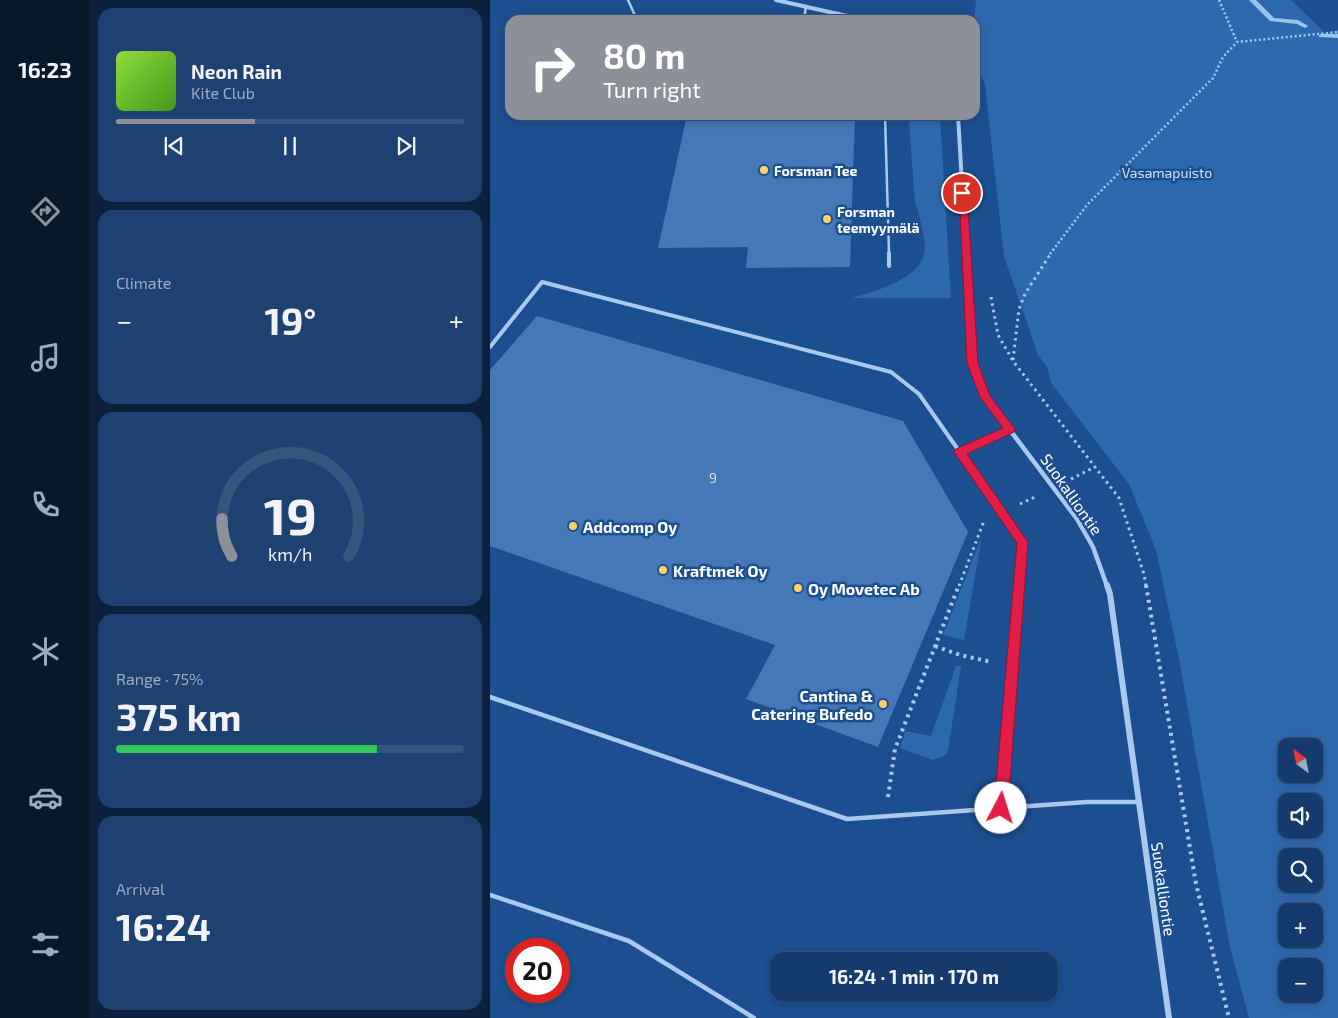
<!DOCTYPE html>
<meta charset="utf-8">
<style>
:root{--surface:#143b6b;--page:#1d4271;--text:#f1f3f6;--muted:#9dadc1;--line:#33557e;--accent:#8c9099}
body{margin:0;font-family:"Exo 2",sans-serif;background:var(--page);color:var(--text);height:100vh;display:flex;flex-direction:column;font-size:19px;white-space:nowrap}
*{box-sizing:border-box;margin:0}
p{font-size:16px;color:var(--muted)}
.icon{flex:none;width:28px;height:28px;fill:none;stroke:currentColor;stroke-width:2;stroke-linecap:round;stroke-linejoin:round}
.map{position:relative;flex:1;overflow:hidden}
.drawer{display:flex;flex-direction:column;gap:8px;padding:8px;background:#0b203b;width:400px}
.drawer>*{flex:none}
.banner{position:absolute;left:15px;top:15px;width:475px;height:105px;border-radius:15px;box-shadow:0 2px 8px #0003,0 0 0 1px var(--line);background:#8c9099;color:#fff;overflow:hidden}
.needle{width:32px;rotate:328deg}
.fabs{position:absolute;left:788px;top:738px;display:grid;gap:10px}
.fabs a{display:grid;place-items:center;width:45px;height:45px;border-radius:10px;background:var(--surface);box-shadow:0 2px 8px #0003,0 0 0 1px var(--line);font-size:25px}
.speed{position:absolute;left:15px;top:938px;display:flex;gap:10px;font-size:25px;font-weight:700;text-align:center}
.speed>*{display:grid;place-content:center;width:65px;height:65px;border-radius:50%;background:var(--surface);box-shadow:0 2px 8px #0003,0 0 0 1px var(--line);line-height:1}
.speed .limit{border:8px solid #d22;background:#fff;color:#111}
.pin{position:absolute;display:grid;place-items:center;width:42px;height:42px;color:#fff;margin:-21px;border:2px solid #fff;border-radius:50%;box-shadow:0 1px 5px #0007}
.me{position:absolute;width:55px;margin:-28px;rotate:5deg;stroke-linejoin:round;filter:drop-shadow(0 0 4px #0008)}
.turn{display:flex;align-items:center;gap:18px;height:105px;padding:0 15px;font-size:22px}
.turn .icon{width:65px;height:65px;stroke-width:2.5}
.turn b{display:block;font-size:35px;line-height:42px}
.big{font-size:38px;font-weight:700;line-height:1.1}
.drawer .card{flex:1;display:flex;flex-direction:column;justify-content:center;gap:8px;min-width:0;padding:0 18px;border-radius:15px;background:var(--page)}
.drawer .dial{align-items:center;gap:0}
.dial svg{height:130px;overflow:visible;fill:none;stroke:var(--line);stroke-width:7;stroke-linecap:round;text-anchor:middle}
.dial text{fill:var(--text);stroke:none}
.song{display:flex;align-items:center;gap:15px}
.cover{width:60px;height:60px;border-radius:8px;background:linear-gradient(135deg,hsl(90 70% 55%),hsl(100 70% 35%))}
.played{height:5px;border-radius:2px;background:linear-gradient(90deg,var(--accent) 40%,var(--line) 40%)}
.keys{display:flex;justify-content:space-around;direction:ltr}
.heat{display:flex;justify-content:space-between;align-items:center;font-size:28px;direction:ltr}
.charge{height:8px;border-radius:4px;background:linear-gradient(90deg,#34c759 75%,var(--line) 0)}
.trip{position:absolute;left:280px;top:952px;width:288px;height:50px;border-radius:15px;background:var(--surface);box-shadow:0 2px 8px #0003,0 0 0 1px var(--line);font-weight:700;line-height:50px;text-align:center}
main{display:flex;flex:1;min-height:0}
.tabs{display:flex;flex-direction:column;width:90px;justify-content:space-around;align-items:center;background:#08182b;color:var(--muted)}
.tabs .icon{width:35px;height:35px}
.tabs .selected{color:var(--accent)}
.tabs b{font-size:22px;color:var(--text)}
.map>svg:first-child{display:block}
</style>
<main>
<nav class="tabs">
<b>16:23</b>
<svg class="icon selected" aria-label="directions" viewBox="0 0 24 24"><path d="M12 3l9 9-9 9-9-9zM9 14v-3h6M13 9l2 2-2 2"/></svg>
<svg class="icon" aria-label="music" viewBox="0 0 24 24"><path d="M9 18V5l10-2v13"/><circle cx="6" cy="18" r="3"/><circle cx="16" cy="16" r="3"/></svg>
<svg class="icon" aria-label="phone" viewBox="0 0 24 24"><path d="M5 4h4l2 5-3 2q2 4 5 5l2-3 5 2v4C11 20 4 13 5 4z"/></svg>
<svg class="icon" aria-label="climate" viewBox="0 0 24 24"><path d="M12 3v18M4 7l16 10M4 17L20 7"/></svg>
<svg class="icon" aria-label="car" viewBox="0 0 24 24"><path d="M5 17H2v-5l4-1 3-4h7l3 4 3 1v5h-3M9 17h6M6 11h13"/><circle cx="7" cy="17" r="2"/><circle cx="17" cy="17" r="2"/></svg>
<svg class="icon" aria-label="filters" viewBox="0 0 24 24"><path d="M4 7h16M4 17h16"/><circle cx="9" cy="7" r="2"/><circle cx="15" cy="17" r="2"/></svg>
</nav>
<section class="drawer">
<div class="card">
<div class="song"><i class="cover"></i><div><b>Neon Rain</b><p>Kite Club</p></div></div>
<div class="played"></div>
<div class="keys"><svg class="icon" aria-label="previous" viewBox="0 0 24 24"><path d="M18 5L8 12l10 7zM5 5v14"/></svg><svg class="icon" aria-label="pause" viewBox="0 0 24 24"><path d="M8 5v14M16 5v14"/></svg><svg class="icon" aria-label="next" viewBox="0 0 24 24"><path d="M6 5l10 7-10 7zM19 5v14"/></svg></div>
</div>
<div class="card"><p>Climate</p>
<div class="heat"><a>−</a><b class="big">19°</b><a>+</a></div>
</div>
<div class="card dial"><svg viewBox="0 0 100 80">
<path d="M14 69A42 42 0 1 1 86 69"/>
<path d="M14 69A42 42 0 0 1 8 46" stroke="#8c9099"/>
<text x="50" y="56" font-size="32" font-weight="700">19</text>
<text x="50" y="72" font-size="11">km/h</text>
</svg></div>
<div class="card"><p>Range · 75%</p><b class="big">375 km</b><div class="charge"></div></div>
<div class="card"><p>Arrival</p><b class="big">16:24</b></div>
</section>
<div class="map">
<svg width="848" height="1018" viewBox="0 0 848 1018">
<rect width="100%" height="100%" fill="#1b4f8f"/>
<!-- green -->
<path fill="#2e69ad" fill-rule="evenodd" d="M 486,0 L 801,0 L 835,33 L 848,30 L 848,1018 L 759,1018 L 740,947 L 689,659 L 666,550 L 639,484 L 561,383 L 557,367 L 548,355 L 514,256 L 495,85 L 485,61 L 484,20 ZM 796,746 L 824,746 L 824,774 L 796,774 ZM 796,801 L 824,801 L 824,829 L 796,829 ZM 796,856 L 824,856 L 824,884 L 796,884 ZM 796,911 L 824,911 L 824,939 L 796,939 ZM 824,966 L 824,994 L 796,994 L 796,966 Z
M 423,115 L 450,115 L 461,298 L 362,298 C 383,292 430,279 434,254 C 437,240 430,222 427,207 L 425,204 L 419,122 Z
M 492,536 L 474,640 L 453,635 Z
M 466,666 L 471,666 L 458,751 L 454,756 L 443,760 L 410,748 L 415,731 L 441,736 Z"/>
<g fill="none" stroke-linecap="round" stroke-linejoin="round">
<!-- stream -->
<path fill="#9cc4f0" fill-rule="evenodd" d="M 759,0 L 766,0 L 784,18 L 808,20 L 818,26 L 815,28 L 807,24 L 780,21 Z
M 831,34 L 848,34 L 848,38 L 829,37 L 829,35 Z"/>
</g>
<!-- building -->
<path fill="#4478b7" d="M 197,115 L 365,115 L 360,267 L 256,268 L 258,247 L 168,248 Z
M 47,316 L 413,421 L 478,532 L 388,747 L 256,699 L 285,645 L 0,546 L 0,370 Z"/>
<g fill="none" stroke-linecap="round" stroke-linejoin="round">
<!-- path-far2 -->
<path stroke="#a9c9ee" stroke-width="2.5" stroke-dasharray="2 2.5" stroke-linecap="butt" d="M 729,0 L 747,42
M 393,16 L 410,20
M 560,254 L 597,205 L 723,78 L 733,57 L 747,42 L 848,32"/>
<!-- path-far1 -->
<path stroke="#a9c9ee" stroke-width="3" stroke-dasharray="2.5 4" stroke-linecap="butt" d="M 501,297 L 508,335 L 523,361 L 629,498 L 654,574 L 656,586
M 523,360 L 529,309 L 535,294 L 561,253
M 581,479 L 605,467
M 530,504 L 545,497
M 469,586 L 494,521"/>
<!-- path -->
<path stroke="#a9c9ee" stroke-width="4" stroke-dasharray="3 4.5" stroke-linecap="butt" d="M 656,585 L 706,884 L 739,1018
M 445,646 L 470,655 L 502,662
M 398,797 L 405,749 L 469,585"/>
<!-- lane-far2 -->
<path stroke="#a9c9ee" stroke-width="2.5" d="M 138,0 L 147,20
M 314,20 L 316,6
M 395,115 L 399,254"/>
<!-- lane-far1 -->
<path stroke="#a9c9ee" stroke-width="4" d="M 399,253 L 399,266
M 0,347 L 52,282 L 401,372 L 429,394 L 533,542 L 529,586
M 470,452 L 520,429"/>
<!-- lane -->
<path stroke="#a9c9ee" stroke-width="4.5" d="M 0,697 L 357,819 L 597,802 L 649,802
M 511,808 L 529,585
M 0,895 L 139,941 L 264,1018"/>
<!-- street-far2 -->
<path stroke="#a9c9ee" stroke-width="4" d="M 286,0 L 375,20
M 468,115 L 476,254"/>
<!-- street-far1 -->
<path stroke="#a9c9ee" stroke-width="4.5" d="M 476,253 L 482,363 L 495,397 L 587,519 L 603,547 L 617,586"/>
<!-- street -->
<path stroke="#a9c9ee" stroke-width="6" d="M 617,585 L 620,594 L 679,1018"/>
</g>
<!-- route -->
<path fill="#e11d48" stroke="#92132f" d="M 469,191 L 475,191 L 477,193 L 488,363 L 500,396 L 525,429 L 524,432 L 477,454 L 538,542 L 518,808 L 516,813 L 511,815 L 506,813 L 504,808 L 527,543 L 464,452 L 466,449 L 513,428 L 490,397 L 477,363 Z"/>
<!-- markers -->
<g fill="#ffd166" stroke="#1b4f8f" stroke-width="2">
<circle cx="274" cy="170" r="5"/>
<circle cx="337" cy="219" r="5"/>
<circle cx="83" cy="526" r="5"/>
<circle cx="173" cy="570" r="5"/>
<circle cx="308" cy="588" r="5"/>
<circle cx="393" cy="704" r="5"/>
</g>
<g text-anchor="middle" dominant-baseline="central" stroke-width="5" stroke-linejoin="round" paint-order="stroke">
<!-- far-poi labels -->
<g font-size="14" font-weight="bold" fill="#fff" stroke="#1b4f8f" text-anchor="start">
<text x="284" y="170">Forsman Tee</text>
<text x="347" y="211">Forsman<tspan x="347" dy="16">teemyymälä</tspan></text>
</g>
<!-- far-park labels -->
<g font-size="14" fill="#cfe3fa" stroke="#1b4f8f">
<text x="677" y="172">Vasamapuisto</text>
</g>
<!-- number labels -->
<g font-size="14" fill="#d0dded">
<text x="223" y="477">9</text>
</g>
<!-- street labels -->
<g font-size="16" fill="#fff" stroke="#1b4f8f">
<text transform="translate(582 494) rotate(55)">Suokalliontie</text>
<text transform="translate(674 889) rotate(82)">Suokalliontie</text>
</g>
<!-- poi labels -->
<g font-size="16" font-weight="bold" fill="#fff" stroke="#1b4f8f" text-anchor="start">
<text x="93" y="526">Addcomp Oy</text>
<text x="183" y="570">Kraftmek Oy</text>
<text x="318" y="588">Oy Movetec Ab</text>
<text x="383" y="695" text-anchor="end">Cantina &amp;<tspan x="383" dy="18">Catering Bufedo</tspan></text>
</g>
</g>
</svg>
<div class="fabs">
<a><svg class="needle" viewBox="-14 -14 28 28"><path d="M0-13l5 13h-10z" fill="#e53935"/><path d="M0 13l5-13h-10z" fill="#9dadc1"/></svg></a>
<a><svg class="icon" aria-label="sound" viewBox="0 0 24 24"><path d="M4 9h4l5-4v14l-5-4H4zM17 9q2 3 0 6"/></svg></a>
<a><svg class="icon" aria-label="search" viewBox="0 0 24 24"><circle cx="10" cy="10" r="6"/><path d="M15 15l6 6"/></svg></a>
<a>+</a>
<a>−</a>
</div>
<div class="speed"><div class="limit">20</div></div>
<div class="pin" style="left:472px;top:193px;background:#d93025"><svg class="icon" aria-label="arrive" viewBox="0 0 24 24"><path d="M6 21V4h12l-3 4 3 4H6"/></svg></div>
<svg class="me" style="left:511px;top:808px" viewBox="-20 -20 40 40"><circle r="19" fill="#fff"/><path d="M0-13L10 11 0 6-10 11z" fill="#e11d48"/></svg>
<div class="trip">16:24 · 1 min · 170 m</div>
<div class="banner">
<div class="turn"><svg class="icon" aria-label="right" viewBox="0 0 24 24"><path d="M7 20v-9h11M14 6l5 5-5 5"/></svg><div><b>80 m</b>Turn right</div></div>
</div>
</div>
</main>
